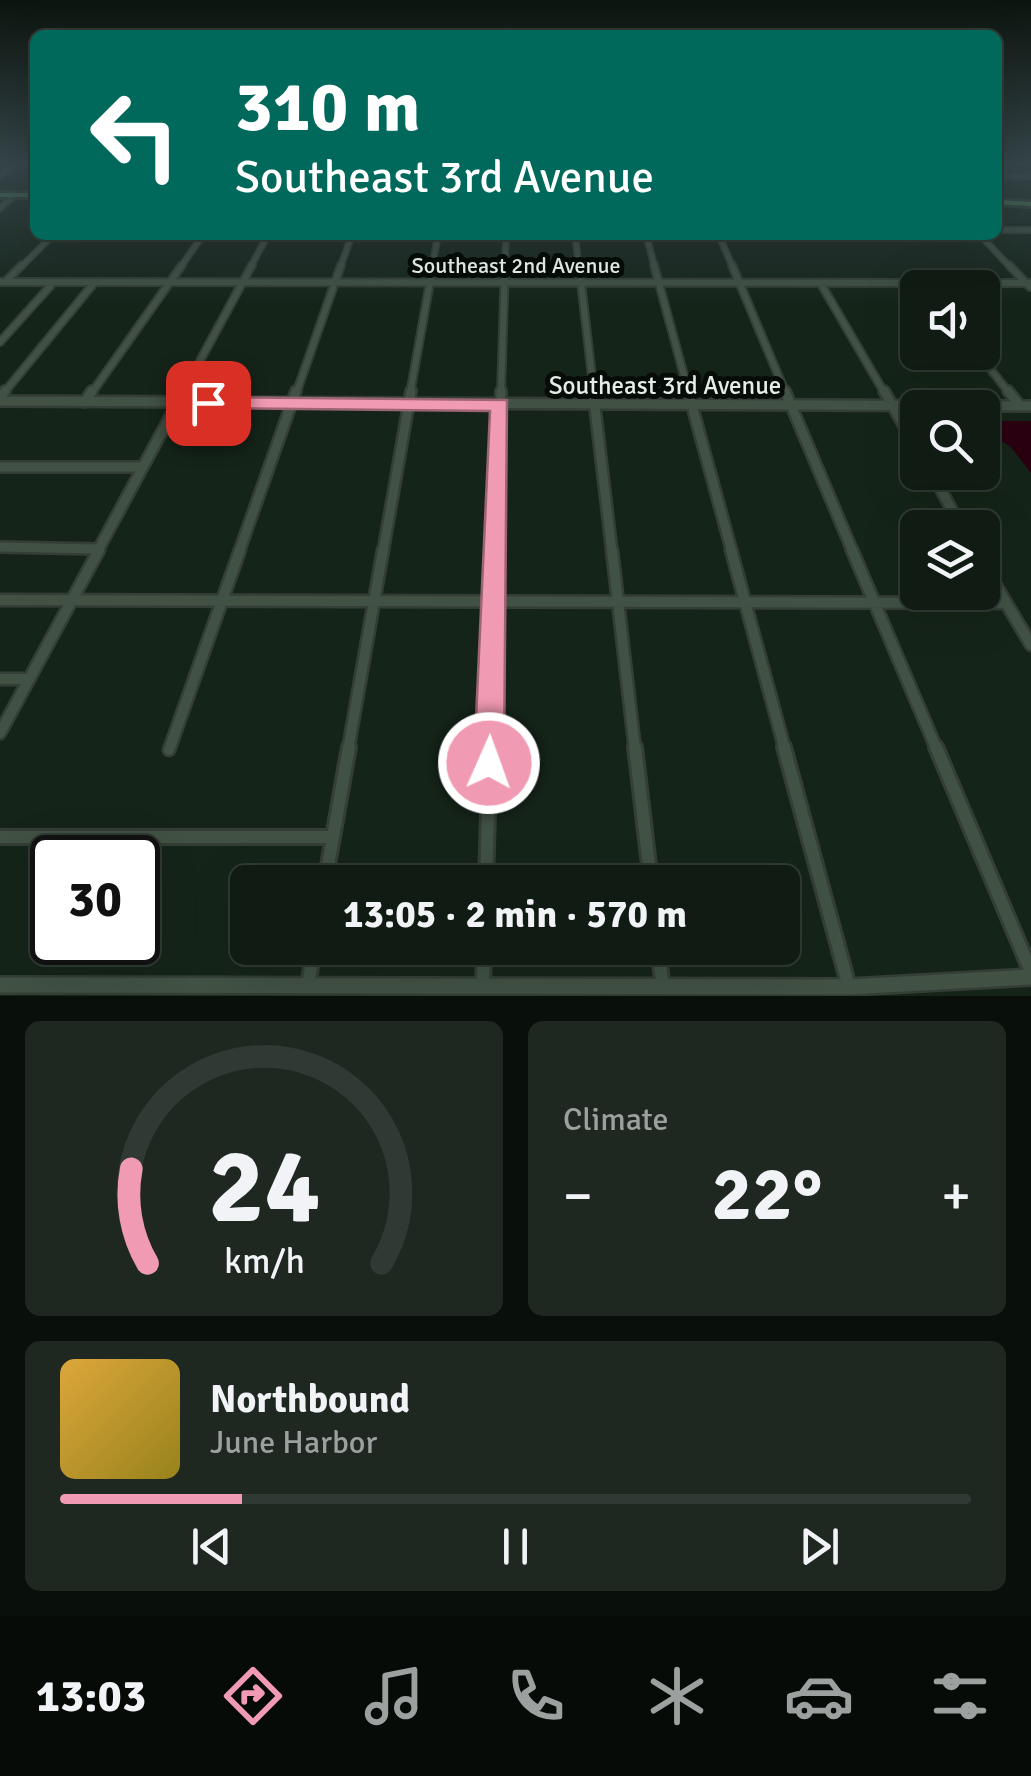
<!DOCTYPE html>
<meta charset="utf-8">
<style>
:root{--surface:#101b13;--page:#1e2821;--text:#f1f3f6;--muted:#9ca1a0;--line:#303933;--accent:#f19ab3}
body{margin:0;font-family:Signika,sans-serif;background:var(--page);color:var(--text);height:100vh;display:flex;flex-direction:column;font-size:38px;white-space:nowrap}
*{box-sizing:border-box;margin:0}
p{font-size:32px;color:var(--muted)}
.icon{flex:none;width:55px;height:55px;fill:none;stroke:currentColor;stroke-width:2;stroke-linecap:round;stroke-linejoin:round}
.map{position:relative;height:996px;overflow:hidden}
.details{display:flex;flex-direction:column;gap:25px;padding:25px;background:#090f0a;flex:1}
.details>*{flex:none}
.guide{position:absolute;left:30px;top:30px;width:972px;height:210px;border-radius:15px;box-shadow:0 10px 40px #0002,0 0 0 2px var(--line);background:#00695c;color:#fff;overflow:hidden}
.buttons{position:absolute;left:900px;top:270px;display:grid;gap:20px}
.buttons a{display:grid;place-items:center;width:100px;height:100px;border-radius:15px;background:var(--surface);box-shadow:0 10px 40px #0002,0 0 0 2px var(--line);font-size:50px}
.speed{position:absolute;left:30px;top:835px;display:flex;gap:20px;font-size:50px;font-weight:700;text-align:center}
.speed>*{display:grid;place-content:center;width:130px;height:130px;border-radius:50%;background:var(--surface);box-shadow:0 10px 40px #0002,0 0 0 2px var(--line);line-height:1}
.speed .limit{border:5px solid #111;border-radius:15px;background:#fff;color:#111}
.pin{position:absolute;display:grid;place-items:center;width:85px;height:85px;color:#fff;margin:-42px;border-radius:20px;box-shadow:0 5px 15px #0006}
.me{position:absolute;width:110px;margin:-55px;rotate:2deg;stroke-linejoin:round;filter:drop-shadow(0 0 8px #0008)}
.turn{display:flex;align-items:center;gap:35px;height:210px;padding:0 40px;font-size:45px}
.turn .icon{width:130px;height:130px;stroke-width:2.5}
.turn b{display:block;font-size:70px;line-height:85px}
.big{font-size:75px;font-weight:700;line-height:1.1}
.details .widget{flex:1;display:flex;flex-direction:column;justify-content:center;gap:15px;min-width:0;padding:0 35px;border-radius:15px;background:var(--page)}
.details .dial{align-items:center;gap:0}
.dial svg{height:260px;overflow:visible;fill:none;stroke:var(--line);stroke-width:7;stroke-linecap:round;text-anchor:middle}
.dial text{fill:var(--text);stroke:none}
.song{display:flex;align-items:center;gap:30px}
.cover{width:120px;height:120px;border-radius:15px;background:linear-gradient(135deg,hsl(40 70% 55%),hsl(50 70% 35%))}
.played{height:10px;border-radius:5px;background:linear-gradient(90deg,var(--accent) 20%,var(--line) 20%)}
.keys{display:flex;justify-content:space-around;direction:ltr}
.heat{display:flex;justify-content:space-between;align-items:center;font-size:55px;direction:ltr}
.details .tiles{flex:1;display:grid;gap:25px;grid-template-columns:1fr 1fr}
.widget:last-child{grid-column:span 2}
.trip{position:absolute;left:230px;top:865px;width:570px;height:100px;border-radius:15px;background:var(--surface);box-shadow:0 10px 40px #0002,0 0 0 2px var(--line);font-weight:700;line-height:100px;text-align:center}
.menu{display:flex;height:160px;justify-content:space-around;align-items:center;background:#060b08;color:var(--muted)}
.menu .icon{width:70px;height:70px}
.menu .current{color:var(--accent)}
.menu b{font-size:45px;color:var(--text)}
.map>svg:first-child{display:block}
</style>
<div class="map">
<svg width="1031" height="996" viewBox="0 0 1031 996">
<rect width="100%" height="100%" fill="#152419"/>
<!-- water -->
<path fill="#2a0010" d="M 983,421 L 1031,421 L 1031,473 L 1010,446 L 983,431 Z"/>
<g fill="none" stroke-linecap="round" stroke-linejoin="round">
<defs>
<path id="minor-far4" d="M 0,176 L 13,165
M 998,176 L 1031,176
M 0,208 L 15,195
M 998,230 L 1031,230
M 575,235 L 579,268
M 719,235 L 733,268
M 980,235 L 1011,268
M 647,238 L 655,268
M 20,268 L 53,235
M 180,268 L 203,235
M 250,268 L 268,235
M 340,268 L 352,235
M 432,268 L 438,235
M 505,268 L 506,235"/>
<path id="minor-far3" d="M 579,265 L 594,394
M 654,265 L 689,394
M 732,265 L 786,394
M 1009,265 L 1030,287
M 0,282 L 1031,283
M 5,282 L 22,265
M 821,284 L 885,394
M 0,342 L 53,283
M 977,352 L 1010,394
M 3,394 L 94,283
M 91,394 L 182,265
M 182,394 L 252,265
M 296,394 L 341,265
M 410,394 L 433,265
M 501,394 L 505,265"/>
<path id="minor-far2" d="M 593,391 L 612,552
M 688,391 L 732,552
M 785,391 L 853,552
M 884,391 L 918,450
M 1008,391 L 1020,406
M 0,398 L 5,391
M 0,401 L 1031,406
M 85,402 L 92,391
M 0,467 L 141,467
M 931,472 L 962,528
M 0,547 L 98,549
M 97,552 L 184,391
M 239,552 L 296,391
M 383,552 L 411,391
M 496,552 L 501,391"/>
<path id="minor-far1" d="M 612,550 L 635,750
M 731,550 L 785,750
M 852,550 L 937,750
M 982,562 L 1031,645
M 0,600 L 1006,603
M 0,679 L 29,679
M 0,733 L 99,550
M 169,750 L 240,550
M 348,750 L 383,550
M 490,750 L 496,550"/>
<path id="minor" d="M 635,747 L 651,882
M 784,747 L 849,987
M 936,747 L 1031,972
M 0,837 L 333,837
M 325,882 L 349,747
M 486,882 L 490,747
M 658,948 L 663,988
M 308,986 L 314,948
M 483,986 L 484,948"/>
<path id="tertiary" d="M 0,985 L 849,987 L 1031,977"/>
<path id="primary" d="M 0,193 L 35,193 L 35,197 L 0,197 Z
M 998,200 L 1031,202 L 1031,206 L 998,204 Z"/>
</defs>
<!-- minor-far4 casing -->
<use href="#minor-far4" stroke="#343e36" stroke-width="8"/>
<!-- minor-far3 casing -->
<use href="#minor-far3" stroke="#343e36" stroke-width="10"/>
<!-- minor-far2 casing -->
<use href="#minor-far2" stroke="#343e36" stroke-width="14"/>
<!-- minor-far1 casing -->
<use href="#minor-far1" stroke="#343e36" stroke-width="15"/>
<!-- minor casing -->
<use href="#minor" stroke="#343e36" stroke-width="18"/>
<!-- tertiary casing -->
<use href="#tertiary" stroke="#343e36" stroke-width="20"/>
<!-- primary casing -->
<use href="#primary" stroke="#343e36" stroke-width="6"/>
<!-- minor-far4 -->
<use href="#minor-far4" stroke="#415144" stroke-width="5"/>
<!-- minor-far3 -->
<use href="#minor-far3" stroke="#415144" stroke-width="6"/>
<!-- minor-far2 -->
<use href="#minor-far2" stroke="#415144" stroke-width="9"/>
<!-- minor-far1 -->
<use href="#minor-far1" stroke="#415144" stroke-width="10"/>
<!-- minor -->
<use href="#minor" stroke="#415144" stroke-width="12"/>
<!-- tertiary -->
<use href="#tertiary" stroke="#415144" stroke-width="15"/>
<!-- primary -->
<use href="#primary" fill="#548c62" fill-rule="evenodd"/>
</g>
<!-- sky -->
<linearGradient id="sky" x2="0" y2="1"><stop stop-color="#0c140e"/><stop offset="0.54" stop-color="#354549"/><stop offset="1" stop-color="#354549" stop-opacity="0"/></linearGradient>
<rect width="1031" height="305" fill="url(#sky)"/>
<!-- route -->
<path fill="#f19ab3" stroke="#9d6474" stroke-width="2.5" d="M 208,397 L 507,400 L 504,763 L 500,774 L 489,779 L 478,774 L 474,763 L 490,411 L 201,408 L 201,398 Z"/>
<g text-anchor="middle" dominant-baseline="central" stroke-width="10" stroke-linejoin="round" paint-order="stroke">
<!-- far-street labels -->
<g font-size="22" fill="#e4eee6" stroke="#060c07">
<text x="516" y="265">Southeast 2nd Avenue</text>
</g>
<!-- street labels -->
<g font-size="25" fill="#e4eee6" stroke="#060c07">
<text x="665" y="385">Southeast 3rd Avenue</text>
</g>
</g>
</svg>
<div class="buttons">
<a><svg class="icon" aria-label="sound" viewBox="0 0 24 24"><path d="M4 9h4l5-4v14l-5-4H4zM17 9q2 3 0 6"/></svg></a>
<a><svg class="icon" aria-label="search" viewBox="0 0 24 24"><circle cx="10" cy="10" r="6"/><path d="M15 15l6 6"/></svg></a>
<a><svg class="icon" aria-label="layers" viewBox="0 0 24 24"><path d="M12 4l9 5-9 5-9-5zM3 14l9 5 9-5"/></svg></a>
</div>
<div class="speed"><div class="limit">30</div></div>
<div class="pin" style="left:208px;top:403px;background:#d93025"><svg class="icon" aria-label="arrive" viewBox="0 0 24 24"><path d="M6 21V4h12l-3 4 3 4H6"/></svg></div>
<svg class="me" style="left:489px;top:763px" viewBox="-20 -20 40 40"><circle r="17" fill="#f19ab3" stroke="#fff" stroke-width="3"/><path d="M0-11L8 9 0 5-8 9z" fill="#fff"/></svg>
<div class="trip">13:05 · 2 min · 570 m</div>
<div class="guide">
<div class="turn"><svg class="icon" aria-label="left" viewBox="0 0 24 24"><path d="M17 20v-9H6M10 6l-5 5 5 5"/></svg><div><b>310 m</b>Southeast 3rd Avenue</div></div>
</div>
</div>
<section class="details">
<div class="tiles">
<div class="widget dial"><svg viewBox="0 0 100 80">
<path d="M14 69A42 42 0 1 1 86 69"/>
<path d="M14 69A42 42 0 0 1 9 40" stroke="#f19ab3"/>
<text x="50" y="56" font-size="32" font-weight="700">24</text>
<text x="50" y="72" font-size="11">km/h</text>
</svg></div>
<div class="widget"><p>Climate</p>
<div class="heat"><a>−</a><b class="big">22°</b><a>+</a></div>
</div>
<div class="widget">
<div class="song"><i class="cover"></i><div><b>Northbound</b><p>June Harbor</p></div></div>
<div class="played"></div>
<div class="keys"><svg class="icon" aria-label="previous" viewBox="0 0 24 24"><path d="M18 5L8 12l10 7zM5 5v14"/></svg><svg class="icon" aria-label="pause" viewBox="0 0 24 24"><path d="M8 5v14M16 5v14"/></svg><svg class="icon" aria-label="next" viewBox="0 0 24 24"><path d="M6 5l10 7-10 7zM19 5v14"/></svg></div>
</div>
</div>
</section>
<nav class="menu">
<b>13:03</b>
<svg class="icon current" aria-label="directions" viewBox="0 0 24 24"><path d="M12 3l9 9-9 9-9-9zM9 14v-3h6M13 9l2 2-2 2"/></svg>
<svg class="icon" aria-label="music" viewBox="0 0 24 24"><path d="M9 18V5l10-2v13"/><circle cx="6" cy="18" r="3"/><circle cx="16" cy="16" r="3"/></svg>
<svg class="icon" aria-label="phone" viewBox="0 0 24 24"><path d="M5 4h4l2 5-3 2q2 4 5 5l2-3 5 2v4C11 20 4 13 5 4z"/></svg>
<svg class="icon" aria-label="climate" viewBox="0 0 24 24"><path d="M12 3v18M4 7l16 10M4 17L20 7"/></svg>
<svg class="icon" aria-label="car" viewBox="0 0 24 24"><path d="M5 17H2v-5l4-1 3-4h7l3 4 3 1v5h-3M9 17h6M6 11h13"/><circle cx="7" cy="17" r="2"/><circle cx="17" cy="17" r="2"/></svg>
<svg class="icon" aria-label="filters" viewBox="0 0 24 24"><path d="M4 7h16M4 17h16"/><circle cx="9" cy="7" r="2"/><circle cx="15" cy="17" r="2"/></svg>
</nav>
